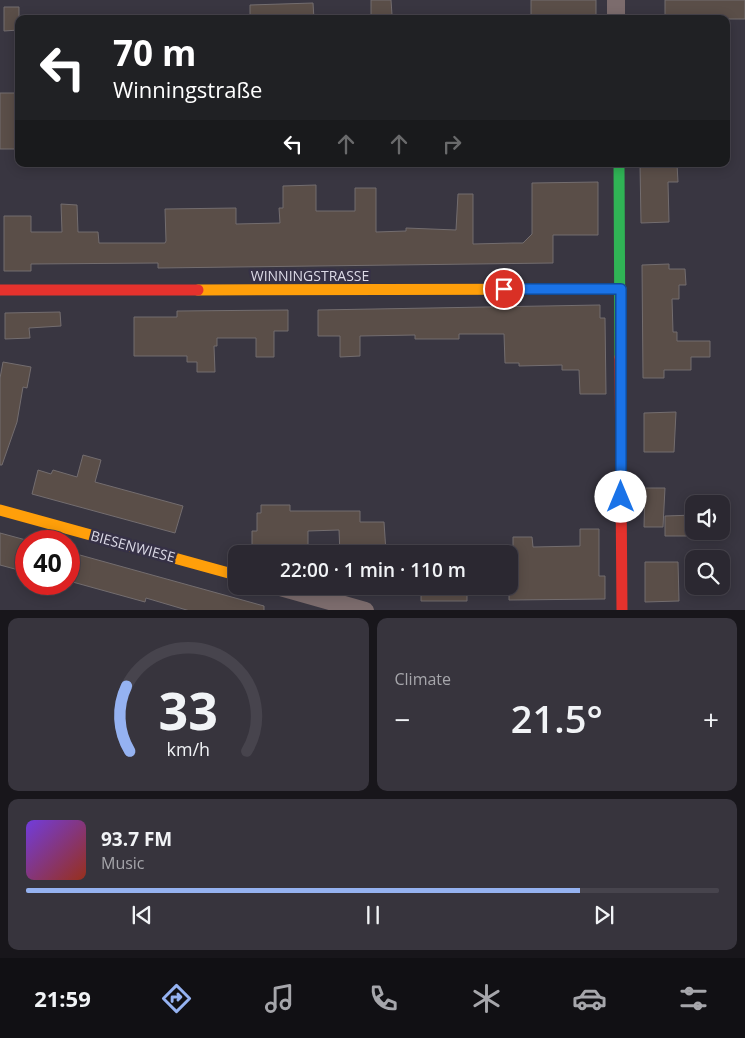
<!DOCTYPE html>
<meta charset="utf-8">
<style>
:root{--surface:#2b2831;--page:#37343d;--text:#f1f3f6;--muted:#a6a6ab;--line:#47444d;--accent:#95b2f1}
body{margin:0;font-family:"Open Sans",sans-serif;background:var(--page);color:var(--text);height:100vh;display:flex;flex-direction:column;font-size:19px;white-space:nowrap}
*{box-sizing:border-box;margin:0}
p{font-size:16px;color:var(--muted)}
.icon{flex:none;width:28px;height:28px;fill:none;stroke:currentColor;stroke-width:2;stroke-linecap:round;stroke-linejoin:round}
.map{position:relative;height:610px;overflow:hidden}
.side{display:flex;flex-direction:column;gap:8px;padding:8px;background:#18161b;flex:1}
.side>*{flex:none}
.guide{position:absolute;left:15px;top:15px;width:715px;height:152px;border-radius:10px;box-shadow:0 2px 12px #0003,0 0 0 1px var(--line);background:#202124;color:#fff;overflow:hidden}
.controls{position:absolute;left:685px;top:495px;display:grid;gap:10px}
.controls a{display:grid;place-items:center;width:45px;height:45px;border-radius:10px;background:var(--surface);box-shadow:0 2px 12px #0003,0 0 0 1px var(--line);font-size:25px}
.speed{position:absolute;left:15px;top:530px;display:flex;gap:10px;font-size:25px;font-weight:700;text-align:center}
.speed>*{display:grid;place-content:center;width:65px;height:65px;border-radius:50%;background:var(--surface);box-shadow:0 2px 12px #0003,0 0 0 1px var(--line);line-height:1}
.speed .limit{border:8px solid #d22;background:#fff;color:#111}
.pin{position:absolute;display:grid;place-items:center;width:42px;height:42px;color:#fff;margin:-21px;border:2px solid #fff;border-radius:50%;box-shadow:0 1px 5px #0007}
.me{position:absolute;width:55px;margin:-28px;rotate:0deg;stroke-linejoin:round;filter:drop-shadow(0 0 4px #0008)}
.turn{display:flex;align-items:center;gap:18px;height:105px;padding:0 15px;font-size:22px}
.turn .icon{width:65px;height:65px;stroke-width:2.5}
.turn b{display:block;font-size:35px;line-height:42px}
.lanes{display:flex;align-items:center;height:48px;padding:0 15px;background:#0003;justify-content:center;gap:25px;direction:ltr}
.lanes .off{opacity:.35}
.big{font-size:38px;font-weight:600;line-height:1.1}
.side .widget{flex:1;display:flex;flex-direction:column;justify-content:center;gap:8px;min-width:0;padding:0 18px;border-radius:10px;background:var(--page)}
.side .dial{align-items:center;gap:0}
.dial svg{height:130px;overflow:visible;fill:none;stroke:var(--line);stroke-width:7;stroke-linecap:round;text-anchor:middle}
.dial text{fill:var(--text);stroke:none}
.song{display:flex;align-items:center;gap:15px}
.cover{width:60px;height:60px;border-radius:8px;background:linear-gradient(135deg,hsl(260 70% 55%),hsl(10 70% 35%))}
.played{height:5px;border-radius:2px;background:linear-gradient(90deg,var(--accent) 80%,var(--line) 80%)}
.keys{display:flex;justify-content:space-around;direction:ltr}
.heat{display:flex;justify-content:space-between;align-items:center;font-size:28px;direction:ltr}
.side .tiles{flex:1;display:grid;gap:8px;grid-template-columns:1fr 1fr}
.widget:last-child{grid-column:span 2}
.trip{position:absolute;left:228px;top:545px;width:290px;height:50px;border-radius:10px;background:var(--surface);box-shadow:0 2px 12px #0003,0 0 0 1px var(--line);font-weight:600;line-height:50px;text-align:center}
.dock{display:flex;height:80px;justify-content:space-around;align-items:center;background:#111014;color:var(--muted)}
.dock .icon{width:35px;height:35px}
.dock .selected{color:var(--accent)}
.dock b{font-size:22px;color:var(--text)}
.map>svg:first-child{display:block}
</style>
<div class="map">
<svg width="745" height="611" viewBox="0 0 745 611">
<rect width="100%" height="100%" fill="#393641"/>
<!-- building -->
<path fill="#5a4e48" stroke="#736d6f" d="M 371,0 L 391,0 L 392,15 L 371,15 Z
M 531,0 L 596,0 L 596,19 L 531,17 Z
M 665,0 L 745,0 L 745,19 L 665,19 Z
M 313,3 L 314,19 L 250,19 L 250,5 Z
M 4,7 L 19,7 L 19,30 L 4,31 Z
M 0,93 L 19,93 L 19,149 L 0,149 Z
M 640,164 L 677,164 L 678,182 L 668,182 L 669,222 L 641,223 Z
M 598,182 L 598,235 L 553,235 L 553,263 L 158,268 L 158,263 L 31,264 L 31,271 L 4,271 L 4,216 L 31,216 L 31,232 L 62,232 L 61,204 L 77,205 L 78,232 L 98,232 L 99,243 L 165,243 L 166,241 L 165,209 L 236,208 L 236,224 L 280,223 L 279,208 L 283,208 L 283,186 L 316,185 L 316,211 L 355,211 L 355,188 L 376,188 L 376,232 L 406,231 L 406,228 L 456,230 L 458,194 L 473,194 L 473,244 L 513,243 L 523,243 L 532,234 L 532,183 Z
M 669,264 L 669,269 L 685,269 L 686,285 L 679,285 L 679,299 L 672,299 L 673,332 L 677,332 L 677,341 L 710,341 L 710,357 L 691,357 L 691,370 L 664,370 L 664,378 L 643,378 L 642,265 Z
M 600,305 L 600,318 L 605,318 L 606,394 L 580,394 L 579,370 L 562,370 L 562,365 L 519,366 L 519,363 L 505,363 L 504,334 L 459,334 L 459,339 L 415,339 L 415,335 L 360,336 L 360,356 L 340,357 L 340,336 L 318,336 L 318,310 Z
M 288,310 L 288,331 L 274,331 L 274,357 L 256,357 L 256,338 L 217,338 L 217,346 L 214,346 L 215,372 L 197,372 L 197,362 L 187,362 L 187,356 L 134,356 L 134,317 L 177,317 L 177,311 Z
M 60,312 L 61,326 L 29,328 L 30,338 L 5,339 L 5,313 Z
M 3,362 L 31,367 L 27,388 L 23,387 L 17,422 L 2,465 L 0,465 L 0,378 Z
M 676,412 L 674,452 L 644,452 L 644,413 Z
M 83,455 L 101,460 L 95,482 L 183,506 L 175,533 L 32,494 L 38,470 L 51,474 L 53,470 L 77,477 Z
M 645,488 L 665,488 L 663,527 L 644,527 Z
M 261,505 L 290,505 L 290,511 L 360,511 L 360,522 L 384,522 L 386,552 L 340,554 L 339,530 L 308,531 L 308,554 L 252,554 L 252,531 L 257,531 L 257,513 L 261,513 Z
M 694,515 L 694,536 L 665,536 L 665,516 Z
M 580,529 L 599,529 L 599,576 L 605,576 L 605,599 L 509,600 L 509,577 L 513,577 L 513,537 L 532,537 L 533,547 L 580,546 Z
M 0,533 L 26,540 L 26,572 L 0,565 Z
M 69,552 L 264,606 L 264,611 L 190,611 L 146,598 L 145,602 L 69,581 Z
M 645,562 L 678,562 L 679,601 L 645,602 Z
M 421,586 L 467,586 L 467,601 L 421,601 Z"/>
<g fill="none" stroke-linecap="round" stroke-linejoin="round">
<!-- street -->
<path stroke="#7c6c6d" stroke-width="18" d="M 616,0 L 616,19
M 277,586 L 365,611"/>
<!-- fast -->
<path stroke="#30b455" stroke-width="11" d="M 619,164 L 620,357"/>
<!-- slow -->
<path stroke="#ff9f0a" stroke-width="11" d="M 198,290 L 621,289
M 0,510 L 236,575"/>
<!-- jam -->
<path stroke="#e5322d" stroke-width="11" d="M 0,290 L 198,290
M 620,357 L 622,611"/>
</g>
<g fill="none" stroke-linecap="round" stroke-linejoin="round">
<defs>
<path id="route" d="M 504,289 L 621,289 L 621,497"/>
</defs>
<!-- route casing -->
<use href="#route" stroke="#114b97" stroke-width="12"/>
<!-- route -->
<use href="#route" stroke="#1a73e8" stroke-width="9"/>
</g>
<g text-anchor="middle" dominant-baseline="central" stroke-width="5" stroke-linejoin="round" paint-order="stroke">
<!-- street labels -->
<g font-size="14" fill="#dcdae7" stroke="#363146">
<text x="310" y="275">WINNINGSTRASSE</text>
<text transform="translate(133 546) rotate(15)">BIESENWIESE</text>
</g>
</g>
</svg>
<div class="controls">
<a><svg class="icon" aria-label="sound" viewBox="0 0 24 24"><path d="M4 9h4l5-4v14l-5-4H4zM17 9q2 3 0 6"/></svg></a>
<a><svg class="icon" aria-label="search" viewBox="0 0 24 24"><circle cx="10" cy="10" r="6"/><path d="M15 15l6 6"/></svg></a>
</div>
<div class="speed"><div class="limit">40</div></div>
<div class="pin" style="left:504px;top:289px;background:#d93025"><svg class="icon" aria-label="arrive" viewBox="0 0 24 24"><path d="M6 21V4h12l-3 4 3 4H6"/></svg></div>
<svg class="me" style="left:621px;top:497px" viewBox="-20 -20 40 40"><circle r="19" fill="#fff"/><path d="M0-13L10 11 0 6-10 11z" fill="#1a73e8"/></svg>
<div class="trip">22:00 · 1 min · 110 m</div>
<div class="guide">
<div class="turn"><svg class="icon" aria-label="left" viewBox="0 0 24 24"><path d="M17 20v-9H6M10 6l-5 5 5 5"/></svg><div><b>70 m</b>Winningstraße</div></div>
<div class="lanes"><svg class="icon" aria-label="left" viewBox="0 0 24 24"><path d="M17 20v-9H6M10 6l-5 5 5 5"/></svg><svg class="icon off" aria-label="ahead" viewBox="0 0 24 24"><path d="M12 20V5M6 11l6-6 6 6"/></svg><svg class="icon off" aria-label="ahead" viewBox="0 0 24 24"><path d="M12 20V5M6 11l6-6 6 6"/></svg><svg class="icon off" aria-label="right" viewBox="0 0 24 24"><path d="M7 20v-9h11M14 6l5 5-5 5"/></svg></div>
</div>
</div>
<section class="side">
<div class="tiles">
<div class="widget dial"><svg viewBox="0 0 100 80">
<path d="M14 69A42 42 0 1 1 86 69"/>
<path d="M14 69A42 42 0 0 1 12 29" stroke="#95b2f1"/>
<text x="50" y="56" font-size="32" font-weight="700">33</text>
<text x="50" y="72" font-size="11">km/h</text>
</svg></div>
<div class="widget"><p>Climate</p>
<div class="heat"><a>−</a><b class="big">21.5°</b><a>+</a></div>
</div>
<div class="widget">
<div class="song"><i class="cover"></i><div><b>93.7 FM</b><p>Music</p></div></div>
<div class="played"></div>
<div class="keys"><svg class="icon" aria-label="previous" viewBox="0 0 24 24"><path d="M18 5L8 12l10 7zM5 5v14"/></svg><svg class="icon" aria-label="pause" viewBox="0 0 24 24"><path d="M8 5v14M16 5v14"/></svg><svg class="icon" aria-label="next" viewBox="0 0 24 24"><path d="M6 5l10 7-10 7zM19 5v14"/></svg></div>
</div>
</div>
</section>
<nav class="dock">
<b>21:59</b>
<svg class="icon selected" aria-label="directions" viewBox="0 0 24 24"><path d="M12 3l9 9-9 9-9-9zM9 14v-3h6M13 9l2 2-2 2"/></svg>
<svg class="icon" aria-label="music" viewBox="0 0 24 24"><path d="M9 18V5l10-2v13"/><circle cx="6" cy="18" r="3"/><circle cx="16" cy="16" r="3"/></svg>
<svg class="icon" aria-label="phone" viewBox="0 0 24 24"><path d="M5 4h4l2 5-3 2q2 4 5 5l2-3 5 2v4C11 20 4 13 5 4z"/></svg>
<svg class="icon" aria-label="climate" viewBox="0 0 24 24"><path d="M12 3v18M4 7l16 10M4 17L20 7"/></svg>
<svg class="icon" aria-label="car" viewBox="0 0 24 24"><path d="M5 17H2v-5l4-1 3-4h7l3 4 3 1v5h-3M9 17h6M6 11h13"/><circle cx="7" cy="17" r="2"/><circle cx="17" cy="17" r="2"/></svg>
<svg class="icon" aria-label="filters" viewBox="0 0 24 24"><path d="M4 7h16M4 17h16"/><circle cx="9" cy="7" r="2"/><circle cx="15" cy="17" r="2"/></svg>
</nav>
